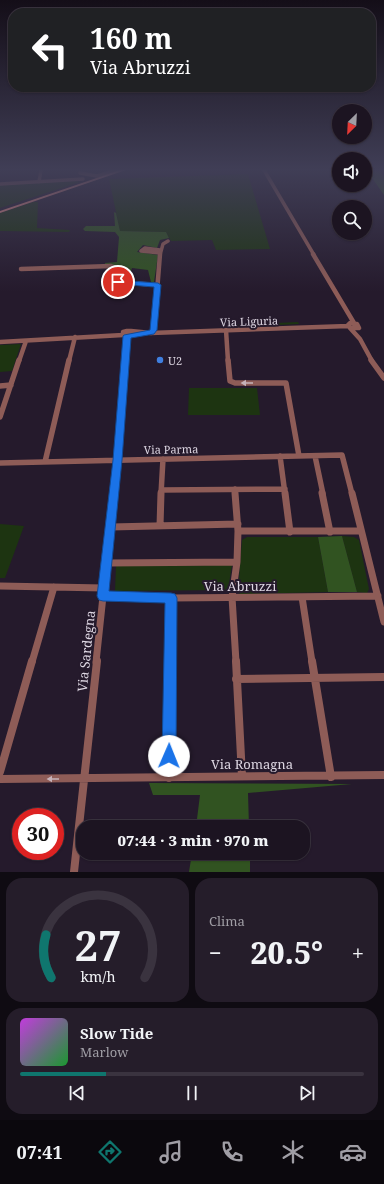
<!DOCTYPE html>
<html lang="it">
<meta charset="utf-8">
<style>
:root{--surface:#1c1421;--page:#251d2a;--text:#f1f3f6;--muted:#a09ea5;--line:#3a333f;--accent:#0f766e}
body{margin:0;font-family:"Noto Serif",serif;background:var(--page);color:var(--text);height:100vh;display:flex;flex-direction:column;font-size:15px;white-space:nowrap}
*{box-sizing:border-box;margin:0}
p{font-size:13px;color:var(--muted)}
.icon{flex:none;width:22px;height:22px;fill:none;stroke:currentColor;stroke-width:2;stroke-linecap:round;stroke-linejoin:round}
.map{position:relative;height:872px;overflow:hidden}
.details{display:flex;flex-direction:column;gap:6px;padding:6px;background:#0f0b12;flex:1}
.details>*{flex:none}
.top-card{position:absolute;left:8px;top:8px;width:368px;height:84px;border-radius:16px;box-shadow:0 1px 3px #0004,0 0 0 1px var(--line);background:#202124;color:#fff;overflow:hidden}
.needle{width:26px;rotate:204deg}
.fabs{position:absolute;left:332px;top:104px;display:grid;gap:8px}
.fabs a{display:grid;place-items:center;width:40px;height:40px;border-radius:50%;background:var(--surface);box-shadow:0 1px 3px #0004,0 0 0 1px var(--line);font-size:20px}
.speed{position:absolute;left:12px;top:808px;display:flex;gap:8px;font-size:20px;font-weight:700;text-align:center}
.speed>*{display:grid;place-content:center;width:52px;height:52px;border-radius:50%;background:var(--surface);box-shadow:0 1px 3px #0004,0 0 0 1px var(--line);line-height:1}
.speed .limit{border:6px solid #d22;background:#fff;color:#111}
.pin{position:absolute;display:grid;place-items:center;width:34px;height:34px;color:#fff;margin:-17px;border:2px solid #fff;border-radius:50%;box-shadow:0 1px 4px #0007}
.me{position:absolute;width:44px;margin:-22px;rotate:1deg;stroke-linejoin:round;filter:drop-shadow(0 0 3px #0008)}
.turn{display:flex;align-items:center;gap:14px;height:84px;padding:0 16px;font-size:18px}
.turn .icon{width:52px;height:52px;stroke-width:2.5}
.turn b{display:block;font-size:28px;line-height:34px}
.big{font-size:30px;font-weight:800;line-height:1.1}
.details .card{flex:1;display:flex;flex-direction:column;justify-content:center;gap:6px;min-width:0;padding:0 14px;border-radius:16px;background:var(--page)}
.details .dial{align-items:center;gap:0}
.dial svg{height:104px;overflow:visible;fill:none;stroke:var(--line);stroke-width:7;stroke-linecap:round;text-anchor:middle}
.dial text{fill:var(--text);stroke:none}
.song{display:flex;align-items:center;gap:12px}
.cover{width:48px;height:48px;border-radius:6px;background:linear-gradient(135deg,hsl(290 70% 55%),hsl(130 70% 35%))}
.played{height:4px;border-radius:2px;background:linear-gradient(90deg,var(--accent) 25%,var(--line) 25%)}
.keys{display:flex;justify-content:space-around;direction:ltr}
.heat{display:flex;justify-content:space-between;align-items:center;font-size:22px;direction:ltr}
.details .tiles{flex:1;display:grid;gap:6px;grid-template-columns:1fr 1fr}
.card:last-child{grid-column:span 2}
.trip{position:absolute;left:76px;top:820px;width:234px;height:40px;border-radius:16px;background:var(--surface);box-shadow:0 1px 3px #0004,0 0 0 1px var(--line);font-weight:800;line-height:40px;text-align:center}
.dock{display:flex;height:64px;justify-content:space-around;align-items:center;background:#0b080d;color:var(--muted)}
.dock .icon{width:28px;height:28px}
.dock .current{color:var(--accent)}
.dock b{font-size:18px;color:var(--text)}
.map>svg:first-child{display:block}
</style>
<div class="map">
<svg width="384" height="872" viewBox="0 0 384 872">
<rect width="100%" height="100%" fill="#251a2c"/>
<!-- green -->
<path fill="#1d3411" d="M 248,174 L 270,249 L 216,250 L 212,240 L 171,241 L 166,232 L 120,231 L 109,179 Z
M 75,181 L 80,182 L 0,208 L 0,185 Z
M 33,202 L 38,202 L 37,228 L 70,230 L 69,232 L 0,231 L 0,213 Z
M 298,322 L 299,324 L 229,327 L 228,325 Z
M 21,344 L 12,371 L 0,372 L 0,345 Z
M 189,388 L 257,388 L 260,415 L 188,415 Z
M 0,524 L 24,526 L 5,578 L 0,578 Z
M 342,536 L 354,537 L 359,540 L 369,589 L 367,593 L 357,592 Z
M 247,537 L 318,537 L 328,592 L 240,594 L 238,592 L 242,540 Z
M 232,565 L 228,590 L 115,591 L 116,566 Z"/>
<!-- forest -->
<path fill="#315321" d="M 380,171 L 384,176 L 384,195 L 368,172 Z
M 114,212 L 116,213 L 120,231 L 166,232 L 169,238 L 160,240 L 157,248 L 143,245 L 137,252 L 158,255 L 154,282 L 151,282 L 148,270 L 132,268 L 131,271 L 120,271 L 105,264 L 105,263 L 117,262 L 119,237 L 115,232 L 85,231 L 83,229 L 86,226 L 115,226 Z
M 342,536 L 357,592 L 328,592 L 318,537 Z
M 149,783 L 352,784 L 248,793 L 249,827 L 196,827 L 200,795 L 153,795 Z
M 192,853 L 250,853 L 250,872 L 189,872 Z"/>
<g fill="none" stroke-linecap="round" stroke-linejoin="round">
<!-- minor-far4 -->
<path stroke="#8e5c57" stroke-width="3.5" d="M 264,170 L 314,255
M 80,173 L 97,176 L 117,170
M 39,182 L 41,170
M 0,184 L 83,179
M 160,250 L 145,248 L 141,251 L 160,253
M 160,255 L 163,244 L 168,241"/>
<!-- minor-far3 -->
<path stroke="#8e5c57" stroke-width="4.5" d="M 313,254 L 354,323
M 21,269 L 111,266 L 118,269 L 117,282 L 157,285
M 350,323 L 357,324 L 359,328 L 350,328 L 348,325 Z
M 350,328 L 360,339 L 372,361
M 226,330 L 228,361
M 127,331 L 131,331 L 132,335 L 123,335 L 123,332 Z
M 131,331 L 151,333 L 348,326
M 151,333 L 154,329 L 160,254
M 0,342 L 123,335
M 19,361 L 26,341
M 69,361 L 75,337
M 125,361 L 127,336"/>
<!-- minor-far2 -->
<path stroke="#8e5c57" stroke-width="5.5" d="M 228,360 L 230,381 L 235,383 L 286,383 L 299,456
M 371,360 L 384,378
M 0,386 L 11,385
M 0,417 L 19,360
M 280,456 L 285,494
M 315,456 L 323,494
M 45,462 L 69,360
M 0,463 L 342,455 L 352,494
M 235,489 L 235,494
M 162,490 L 285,489
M 114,494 L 125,360
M 161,494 L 163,459"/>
<!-- minor-far1 -->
<path stroke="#8e5c57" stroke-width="7" d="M 235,493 L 238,531 L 237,562 L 232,597 L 236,662
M 285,493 L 290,532
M 322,493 L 330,532
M 352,493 L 384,622
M 160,526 L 161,493
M 111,527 L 238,524
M 238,531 L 361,531
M 107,563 L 237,562
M 0,586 L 104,588
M 103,596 L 171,598 L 378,596
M 302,597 L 312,662
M 32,662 L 54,587
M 96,662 L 114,493
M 170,662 L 171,598"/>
<!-- minor -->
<path stroke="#8e5c57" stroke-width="8" d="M 236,661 L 242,776
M 312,661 L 331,777
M 236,679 L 384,677
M 0,772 L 32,661
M 169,778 L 170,661
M 0,779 L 384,775
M 74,872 L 97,661"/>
<!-- major -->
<path fill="#fe988d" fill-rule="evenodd" d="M 120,170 L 126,170 L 0,213 L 0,211 Z"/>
</g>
<!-- one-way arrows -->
<defs><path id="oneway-solid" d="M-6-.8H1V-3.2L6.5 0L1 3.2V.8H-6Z"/></defs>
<g fill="#c6b2b9">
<use href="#oneway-solid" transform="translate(247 383) rotate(180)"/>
<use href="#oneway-solid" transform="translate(53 779) rotate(-180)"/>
</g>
<!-- sky -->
<linearGradient id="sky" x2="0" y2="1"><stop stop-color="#140e18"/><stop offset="0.58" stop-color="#403e56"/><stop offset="1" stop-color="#403e56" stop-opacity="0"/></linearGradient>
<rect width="384" height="292" fill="url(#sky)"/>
<!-- route -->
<path fill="#1a73e8" stroke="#114b97" d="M 116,280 L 158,283 L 161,285 L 157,330 L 154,334 L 131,338 L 122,460 L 109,591 L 171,593 L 175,594 L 177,598 L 176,756 L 174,761 L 169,763 L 164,761 L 162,756 L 165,603 L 103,601 L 99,600 L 97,596 L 113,460 L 123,336 L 124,335 L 150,330 L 154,287 L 118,284 L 116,283 Z"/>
<!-- markers -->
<circle fill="#3f7fe0" stroke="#251a2c" stroke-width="1.5" cx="160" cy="360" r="4"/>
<g text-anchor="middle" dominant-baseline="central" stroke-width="4" stroke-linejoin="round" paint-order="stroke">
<!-- street labels -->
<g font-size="11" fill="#ded7e3" stroke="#251a2c">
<text transform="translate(249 321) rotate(-2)">Via Liguria</text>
<text transform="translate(171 449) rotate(-1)">Via Parma</text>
</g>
<!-- poi labels -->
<g font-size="11" fill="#ded7e3" stroke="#251a2c" text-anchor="start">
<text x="168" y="360">U2</text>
</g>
<!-- near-street labels -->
<g font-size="13" fill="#ded7e3" stroke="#251a2c">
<text x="240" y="586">Via Abruzzi</text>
<text transform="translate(86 651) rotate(-84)">Via Sardegna</text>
<text x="252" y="764">Via Romagna</text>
</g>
</g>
</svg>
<div class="fabs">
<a><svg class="needle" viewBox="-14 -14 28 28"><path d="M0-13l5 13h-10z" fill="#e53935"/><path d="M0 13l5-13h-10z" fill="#a09ea5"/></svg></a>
<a><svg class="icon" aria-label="sound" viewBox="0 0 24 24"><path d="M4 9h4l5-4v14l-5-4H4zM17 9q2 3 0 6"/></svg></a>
<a><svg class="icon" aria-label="search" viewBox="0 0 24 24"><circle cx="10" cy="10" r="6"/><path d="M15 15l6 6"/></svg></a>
</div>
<div class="speed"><div class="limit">30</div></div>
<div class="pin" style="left:118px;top:282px;background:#d93025"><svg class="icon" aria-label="arrive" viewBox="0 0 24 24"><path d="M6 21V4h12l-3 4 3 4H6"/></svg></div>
<svg class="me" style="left:169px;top:756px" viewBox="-20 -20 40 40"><circle r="19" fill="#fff"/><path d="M0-13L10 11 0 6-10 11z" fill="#1a73e8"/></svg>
<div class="trip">07:44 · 3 min · 970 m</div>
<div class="top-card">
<div class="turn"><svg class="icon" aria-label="left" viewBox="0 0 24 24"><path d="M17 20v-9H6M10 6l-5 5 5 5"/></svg><div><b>160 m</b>Via Abruzzi</div></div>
</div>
</div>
<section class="details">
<div class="tiles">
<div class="card dial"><svg viewBox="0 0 100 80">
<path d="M14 69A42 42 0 1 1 86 69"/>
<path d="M14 69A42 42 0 0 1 10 36" stroke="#0f766e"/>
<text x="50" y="56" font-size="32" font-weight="700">27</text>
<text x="50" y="72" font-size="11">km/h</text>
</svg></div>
<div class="card"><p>Clima</p>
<div class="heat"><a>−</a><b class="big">20.5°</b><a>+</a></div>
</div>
<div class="card">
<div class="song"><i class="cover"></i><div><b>Slow Tide</b><p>Marlow</p></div></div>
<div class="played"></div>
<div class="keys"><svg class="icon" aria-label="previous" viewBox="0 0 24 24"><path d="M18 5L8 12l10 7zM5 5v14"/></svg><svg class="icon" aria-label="pause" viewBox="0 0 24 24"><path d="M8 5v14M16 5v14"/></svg><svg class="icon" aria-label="next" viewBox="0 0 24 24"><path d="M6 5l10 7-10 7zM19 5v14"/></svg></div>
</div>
</div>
</section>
<nav class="dock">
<b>07:41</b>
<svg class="icon current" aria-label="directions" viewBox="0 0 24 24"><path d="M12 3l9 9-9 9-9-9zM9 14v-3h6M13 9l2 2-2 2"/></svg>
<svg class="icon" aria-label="music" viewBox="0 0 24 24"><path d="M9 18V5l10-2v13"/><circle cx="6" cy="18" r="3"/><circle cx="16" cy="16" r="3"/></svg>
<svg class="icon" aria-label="phone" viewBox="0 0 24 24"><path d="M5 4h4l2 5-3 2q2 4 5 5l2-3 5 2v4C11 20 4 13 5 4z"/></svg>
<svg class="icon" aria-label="climate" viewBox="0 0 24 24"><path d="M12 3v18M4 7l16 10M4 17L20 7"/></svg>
<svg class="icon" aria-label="car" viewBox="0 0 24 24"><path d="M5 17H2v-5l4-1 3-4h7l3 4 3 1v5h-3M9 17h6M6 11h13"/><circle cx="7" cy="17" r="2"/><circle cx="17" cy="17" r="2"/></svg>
</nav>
